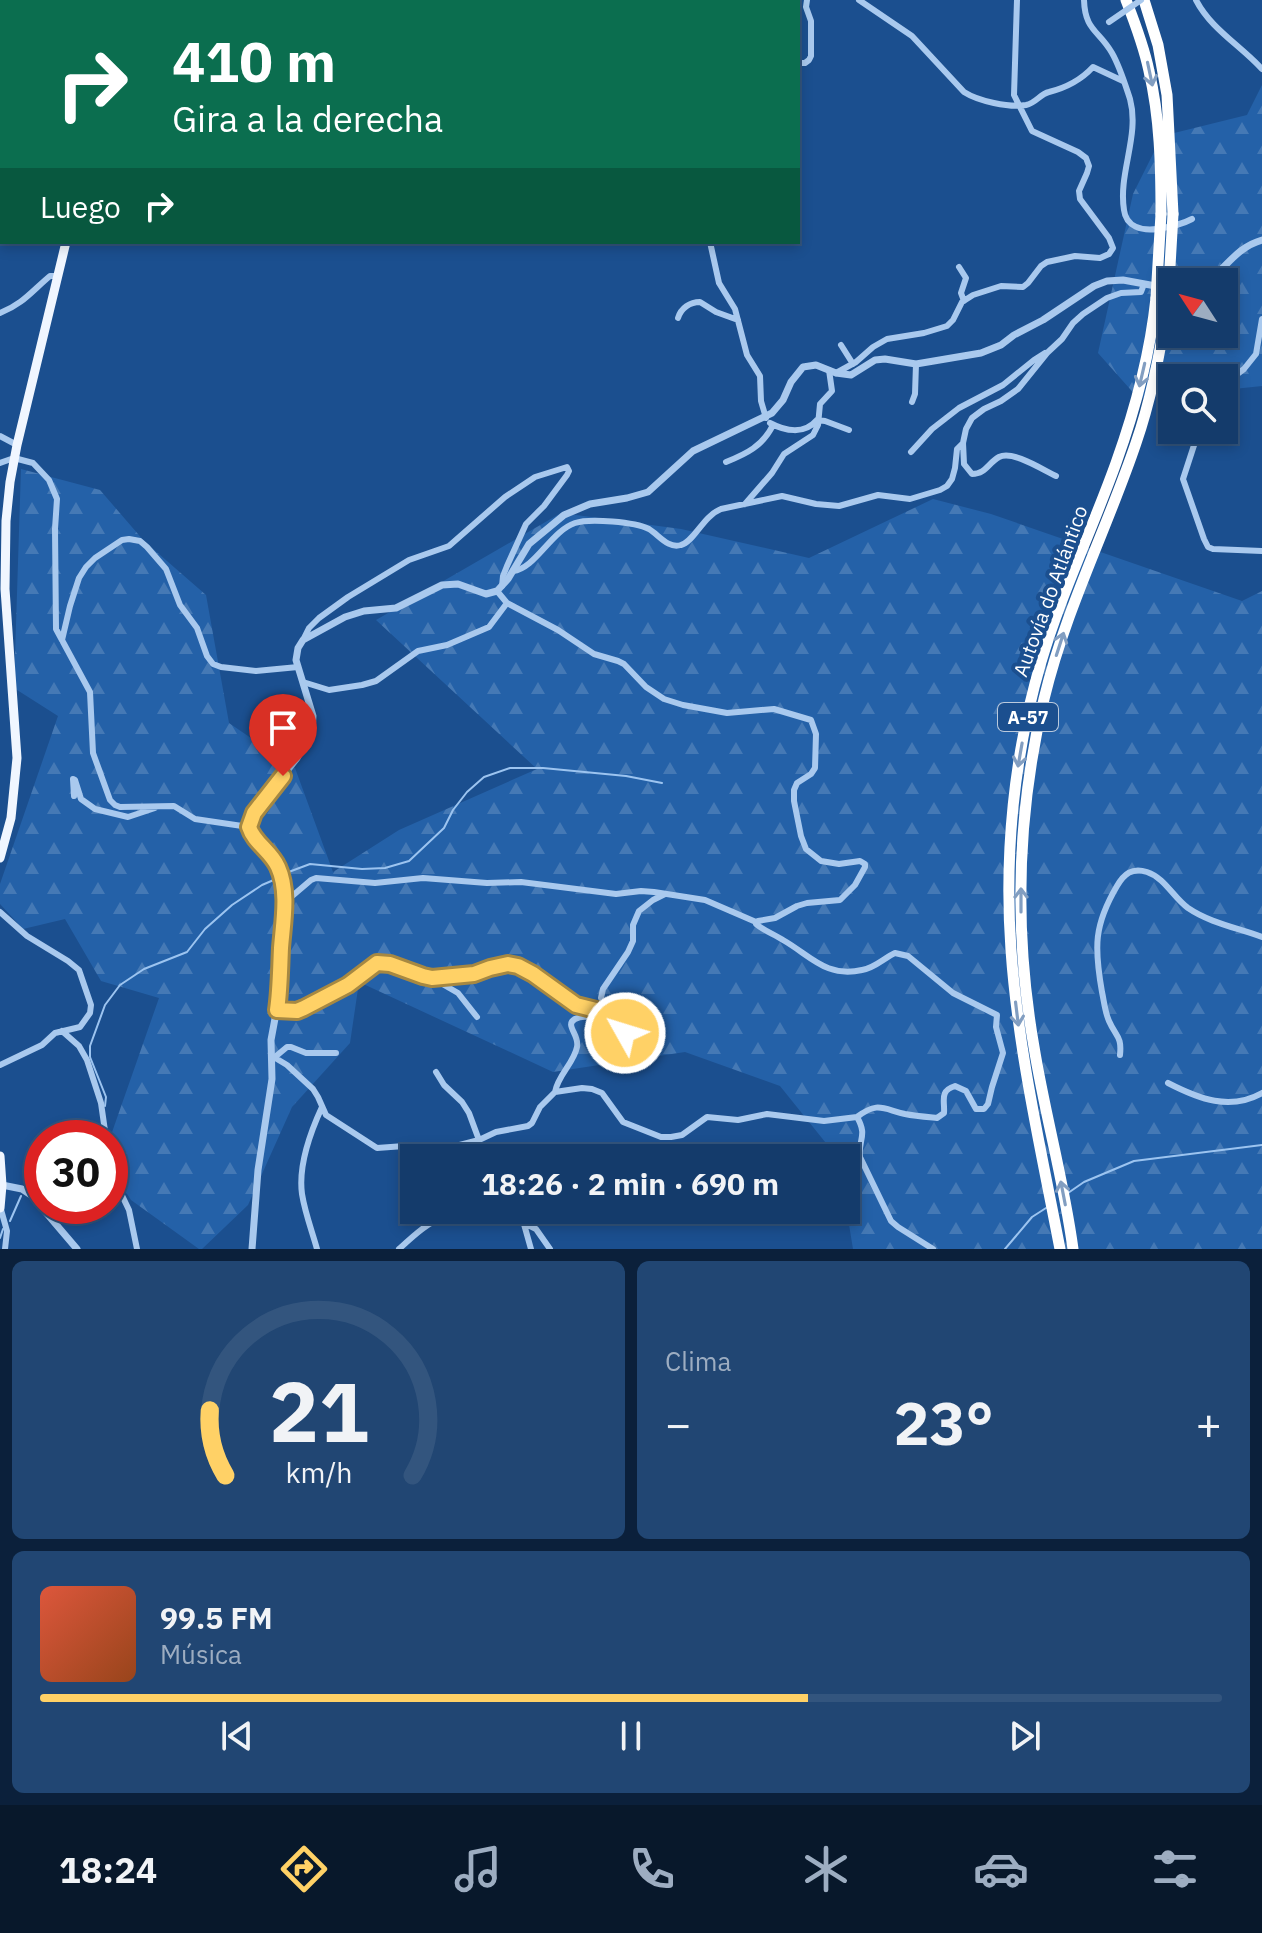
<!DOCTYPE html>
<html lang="es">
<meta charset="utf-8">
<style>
:root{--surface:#143b6b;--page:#214673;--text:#f1f3f6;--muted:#9dadc1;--line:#33557e;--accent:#ffd166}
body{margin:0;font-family:"IBM Plex Sans",sans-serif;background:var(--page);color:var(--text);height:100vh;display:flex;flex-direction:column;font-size:30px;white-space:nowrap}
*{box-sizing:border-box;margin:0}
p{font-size:26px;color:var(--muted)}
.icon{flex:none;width:44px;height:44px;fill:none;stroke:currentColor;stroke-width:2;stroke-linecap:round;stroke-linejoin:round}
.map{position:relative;height:1249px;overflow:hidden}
.drawer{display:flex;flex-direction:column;gap:12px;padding:12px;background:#0b203b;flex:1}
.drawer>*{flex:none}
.guide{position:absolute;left:0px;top:0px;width:800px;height:244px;box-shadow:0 4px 12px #0003,0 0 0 2px var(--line);background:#0b6e4f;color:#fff;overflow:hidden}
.needle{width:52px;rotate:306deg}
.buttons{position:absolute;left:1158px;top:268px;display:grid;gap:16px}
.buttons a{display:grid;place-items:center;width:80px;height:80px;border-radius:0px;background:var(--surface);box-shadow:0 4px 12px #0003,0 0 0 2px var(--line);font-size:40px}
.speed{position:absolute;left:24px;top:1120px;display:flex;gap:16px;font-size:40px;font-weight:700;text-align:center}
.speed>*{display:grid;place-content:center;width:104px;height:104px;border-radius:50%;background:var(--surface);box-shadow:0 4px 12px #0003,0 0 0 2px var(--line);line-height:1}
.speed .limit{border:12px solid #d22;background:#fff;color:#111}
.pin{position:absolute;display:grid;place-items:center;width:68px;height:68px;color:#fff;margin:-82px -34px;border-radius:50% 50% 50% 0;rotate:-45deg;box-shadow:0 0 8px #0007}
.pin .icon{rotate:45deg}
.me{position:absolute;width:88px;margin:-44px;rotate:309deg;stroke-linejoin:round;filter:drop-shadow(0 0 6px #0008)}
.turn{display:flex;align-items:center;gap:28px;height:168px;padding:0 40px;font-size:36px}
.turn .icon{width:104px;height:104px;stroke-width:2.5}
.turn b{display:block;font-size:56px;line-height:68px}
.then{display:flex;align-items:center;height:76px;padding:0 40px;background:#0003;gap:16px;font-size:30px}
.big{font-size:60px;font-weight:700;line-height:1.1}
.drawer .tile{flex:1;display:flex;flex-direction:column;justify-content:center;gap:12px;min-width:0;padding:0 28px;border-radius:12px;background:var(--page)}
.drawer .dial{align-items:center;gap:0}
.dial svg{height:208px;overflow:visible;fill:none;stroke:var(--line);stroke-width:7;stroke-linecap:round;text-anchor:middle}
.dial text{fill:var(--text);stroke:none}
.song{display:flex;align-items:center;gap:24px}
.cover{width:96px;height:96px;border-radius:12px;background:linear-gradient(135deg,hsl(10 70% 55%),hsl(20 70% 35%))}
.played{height:8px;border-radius:4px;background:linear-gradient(90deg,var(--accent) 65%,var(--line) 65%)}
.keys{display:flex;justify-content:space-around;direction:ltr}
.heat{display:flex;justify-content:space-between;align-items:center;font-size:44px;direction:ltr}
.drawer .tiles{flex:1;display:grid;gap:12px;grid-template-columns:1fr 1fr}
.tile:last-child{grid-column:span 2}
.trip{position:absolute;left:400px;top:1144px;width:460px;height:80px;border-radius:0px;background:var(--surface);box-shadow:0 4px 12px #0003,0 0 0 2px var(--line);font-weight:700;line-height:80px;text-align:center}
.tab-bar{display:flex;height:128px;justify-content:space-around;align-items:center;background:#08182b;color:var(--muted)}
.tab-bar .icon{width:56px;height:56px}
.tab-bar .active{color:var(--accent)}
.tab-bar b{font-size:36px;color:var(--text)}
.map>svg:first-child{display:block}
</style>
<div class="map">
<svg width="1262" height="1249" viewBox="0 0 1262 1249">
<defs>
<pattern id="forest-firs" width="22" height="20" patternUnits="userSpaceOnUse" patternTransform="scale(2)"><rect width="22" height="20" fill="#2461a8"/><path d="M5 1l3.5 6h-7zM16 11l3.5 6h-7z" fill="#4579b5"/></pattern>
</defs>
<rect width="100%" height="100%" fill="#1b4f8f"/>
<!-- forest -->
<path fill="url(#forest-firs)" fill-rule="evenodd" d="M 1262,85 L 1262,386 L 1224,390 L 1224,378 L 1172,378 L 1172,395 L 1138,398 L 1098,353 L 1133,194 L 1162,136 L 1247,115 ZM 1172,282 L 1224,282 L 1224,334 L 1172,334 Z
M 21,469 L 100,490 L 144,541 L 206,595 L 229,723 L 295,768 L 333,872 L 399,830 L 537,769 L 376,620 L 561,513 L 681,529 L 809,558 L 933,499 L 991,514 L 1242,601 L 1262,591 L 1262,1249 L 853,1249 L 846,1206 L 846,1158 L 838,1158 L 780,1086 L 685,1052 L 553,1072 L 359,982 L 350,1043 L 292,1107 L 248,1205 L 202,1249 L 199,1249 L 131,1200 L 110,1168 L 110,1138 L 159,998 L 101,981 L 65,919 L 23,929 L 0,904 L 0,884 L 58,716 L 14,688 Z"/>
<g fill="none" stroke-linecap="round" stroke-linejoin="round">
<!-- stream -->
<path stroke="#9cc4f0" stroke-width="2" d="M 286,873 L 310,864 L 362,869 L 385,868 L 409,861 L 444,828 L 453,810 L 467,792 L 484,777 L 510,768 L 543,768 L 626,776 L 662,783
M 105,1106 L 106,1097 L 90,1057 L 90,1046 L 105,1005 L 120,985 L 144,969 L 187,952 L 205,929 L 232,905 L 262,885 L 276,879
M 98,1138 L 100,1130
M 1068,1193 L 1084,1182 L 1134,1161 L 1262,1145
M 10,1221 L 21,1196
M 0,1238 L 3,1229
M 1005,1249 L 1032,1217 L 1046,1208"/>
<!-- minor -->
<path stroke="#a9c9ee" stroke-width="6" d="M 859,0 L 912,36 L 964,92 C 978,101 1009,108 1026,105 C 1036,103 1040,94 1049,92 C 1065,88 1081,80 1093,67 L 1123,81
M 1084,0 C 1085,31 1099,30 1112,53 C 1120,67 1125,84 1130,99 C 1140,136 1118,173 1124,210 C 1126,227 1142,231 1157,229 C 1170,227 1181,225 1192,219
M 1196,0 C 1211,29 1240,45 1262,69
M 0,52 L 2,51
M 798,63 L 805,63 L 809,60 L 811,56 L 811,21 L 806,7 L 807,0
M 710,242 L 719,283 L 735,309 L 747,355 L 760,376 L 761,401 L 766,418
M 959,267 L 966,278 L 961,293 L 964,301
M 0,313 C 23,304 32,291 50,276 L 57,276
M 678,318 C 681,308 690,302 700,302 L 716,312 L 738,320
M 841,345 L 853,364
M 836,373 L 856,362 L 873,347 L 887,339 L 924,333 L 947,326 L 953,320 L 962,302 L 973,295 L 1001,286 L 1023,287 L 1028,283 L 1041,266 L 1047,262 L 1075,256 L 1100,258 L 1109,254 L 1113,248 L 1109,238 L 1080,199 L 1079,191 L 1087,173 L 1089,166 L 1086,158 L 1078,152 L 1032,131 L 1014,95 L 1017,0
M 1224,384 L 1244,369 L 1256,354 L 1262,319
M 912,402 L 915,394 L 916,364
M 817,420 L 825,421 L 849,430
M 770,423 C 785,431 804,435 817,420
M 1199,430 L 1183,479 L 1204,539 L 1208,547 L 1213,549 L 1262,551
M 0,436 L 17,445
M 911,452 L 932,429 L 959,408 L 1003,385 L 1034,360 L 1045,353
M 726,462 C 746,454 763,446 773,425
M 0,463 L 14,458 L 33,463 L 49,480 L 57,499 L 55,529 L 56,629 L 90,692 L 93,753 L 110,800 L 115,805 L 120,807 L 174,806 L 195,819 L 249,827
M 1056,476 C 1043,470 1013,450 999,457 C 988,463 986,474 972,474 L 964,464 L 963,443 L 966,429 L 972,418 L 984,409 L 1001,401 L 1018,389 L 1047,353 L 1062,339 L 1073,323 L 1083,314 L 1107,298 L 1121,293 L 1141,292 L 1144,284
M 745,504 L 772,473 L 784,454 L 813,435 L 818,425 L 820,404 L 832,391 L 829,370
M 513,571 C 535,569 551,531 575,523 C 590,518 635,522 649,529 C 659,535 668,549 681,545 C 694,542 703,516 721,509 L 782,496 L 816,504 L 839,506 L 878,495 L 910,499 L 940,490 L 947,486 L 952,479 L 955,468 L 957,449 L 963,443
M 497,591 L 507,603 L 558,630 L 594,654 L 618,661 L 624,664 L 646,687 L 664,699 L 683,705 L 727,713 L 774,709 L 811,720 L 816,734 L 815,768 L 811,774 L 797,783 L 794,790 L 794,801 L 801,836 L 806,849 L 821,861 L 839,864 L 860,861 L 865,864 L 865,867 L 855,885 L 840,900 L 807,903 L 797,906 L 775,918 L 758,921 L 756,924 C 764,931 774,934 783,940 C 811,956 826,978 862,970 C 875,968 884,958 895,953 L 908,956 L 953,993 L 997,1015 L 996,1027 L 1003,1053 L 992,1087 L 988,1104 L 984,1109 L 976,1109 L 966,1091 L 955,1086 C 939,1091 945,1101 944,1113 L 937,1118 C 927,1117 915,1116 905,1114 C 883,1109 878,1101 857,1117
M 62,640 L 70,606 L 79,578 L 86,567 L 95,558 L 122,540 L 129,539 L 140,541 L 147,547 L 166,569 L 180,605 L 197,628 L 207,656 L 213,664 L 221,667 L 256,671 L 298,667
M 303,640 L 309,628 L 319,618 L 348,597 L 409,560 L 449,546 L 505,497 L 535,477 L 567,467 L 569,471 L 567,475 L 544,506 L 526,524 L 507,566 L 503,576 L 502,586
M 303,682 L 329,690 L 362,685 L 376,681 L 418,651 L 447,645 L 489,627 L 507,603
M 74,796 L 73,779 L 75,780 L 81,799 L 95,809 L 128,817 L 155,808
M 284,903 L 311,880 L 316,878 L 375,883 L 423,878 L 487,883 L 521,882 L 616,894 L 641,891 L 654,892 L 705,900 L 756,922
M 0,912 L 27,936 L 68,961 L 79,970 L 91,1005 L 90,1013 L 80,1027 L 55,1033 L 42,1045 L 0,1065
M 432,978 L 458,993 L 477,1017
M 277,1010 L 297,1011 L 304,1008 L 348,985 L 377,963 L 390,964 L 423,976 L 432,978 L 474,974 L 490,968 L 508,964 L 518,966 L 533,974 L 576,1005 L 608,1013
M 612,1020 L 636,1045 L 644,1062
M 62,1031 L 79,1046 L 87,1060 L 101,1103 L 106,1138
M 1120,1055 C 1122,1036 1116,1037 1109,1021 C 1105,1012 1104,1001 1102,992 C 1094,947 1094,925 1117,886 C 1124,874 1132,867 1147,872 C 1165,878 1173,897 1188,908 C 1210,923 1238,928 1262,937
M 272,1056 L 287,1065 L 313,1089 L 318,1097 L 326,1115 L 377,1148 L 418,1145 L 448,1148 L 479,1140 L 496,1132 L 528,1126 L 532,1123 L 540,1107 L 555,1092 L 582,1088 L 592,1089 L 602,1093 L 623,1122 L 661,1137 L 671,1137 L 682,1135 L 707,1117 L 738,1120 L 767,1114 L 824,1121 L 857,1117 C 868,1136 858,1139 860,1157 L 891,1221 L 898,1227 L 933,1249
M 275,1057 L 287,1047 L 291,1047 L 306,1053 L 336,1053
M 436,1072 L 444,1085 L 462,1102 L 469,1113 L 479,1140
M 1168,1083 C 1199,1099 1230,1111 1262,1093
M 555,1092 C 558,1075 574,1063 577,1047 C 580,1035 564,1025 575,1019 C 586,1013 602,1021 612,1020 L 601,998 L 603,989 L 628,952 L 633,941 L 633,925 L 639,911 L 653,900 L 665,894
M 465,1145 L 490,1158
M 110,1162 L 116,1183 L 129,1210 L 137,1249
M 0,1206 L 7,1231 L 5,1249
M 520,1210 L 531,1249
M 524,1223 L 536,1229 L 550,1249
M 317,1249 C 312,1231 305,1213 302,1194 C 298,1165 310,1133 322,1107
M 399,1249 C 412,1237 430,1220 448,1215 C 462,1210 479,1212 494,1210"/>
<!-- tertiary -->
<path stroke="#a9c9ee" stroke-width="7" d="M 1207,282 C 1227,267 1237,247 1262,240
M 2,1185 L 22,1189 L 31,1195 L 77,1249
M 252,1249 L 258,1170 L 272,1079 L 271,1040 L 279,997 L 284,903 L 281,874 L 277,864 L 250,831 L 250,820 L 254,813 L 297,758 L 312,731 L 313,716 L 296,660 L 298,648 L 303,640 L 345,617 L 364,611 L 396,608 L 442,585 L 458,584 L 486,594 L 497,591 L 508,579 L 529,544 L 564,515 L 590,504 L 627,498 L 648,492 L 693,451 L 772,413 L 783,400 L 791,382 L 803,367 L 816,365 L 836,373 L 851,375 L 875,360 L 885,359 L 916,364 L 981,353 L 1001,345 L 1014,335 L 1043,320 L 1094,286 L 1107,281 L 1123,280 L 1172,289"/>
<!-- primary -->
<path stroke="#f0f6ff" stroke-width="9" d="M 21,0 L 21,2
M 0,858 L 11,818 L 17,758 L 5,589 L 6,521 L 10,482 L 17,445 L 66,242
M 0,1156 L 2,1185 L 0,1208"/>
<!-- motorway -->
<path stroke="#fff" stroke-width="11" d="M 1126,0 C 1135,23 1144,47 1149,71 C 1160,118 1161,166 1161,214
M 1144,0 L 1158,45 L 1167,95 L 1173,214
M 1060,1249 C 1041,1150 1018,1050 1011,950 C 1004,854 1014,754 1041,662 C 1061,594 1092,530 1116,463 C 1135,410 1150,355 1156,298
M 1073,1249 C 1064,1181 1045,1115 1034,1047 C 1014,932 1017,813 1044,699 C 1066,608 1107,529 1136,443 C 1152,397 1161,349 1168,301"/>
<!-- minor-bridge -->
<path stroke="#a9c9ee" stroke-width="6" d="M 1109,22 L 1141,0"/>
<!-- motorway-bridge -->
<path stroke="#fff" stroke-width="11" d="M 1156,298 L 1161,214
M 1168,301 L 1173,214"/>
</g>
<!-- one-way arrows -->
<defs><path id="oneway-shaft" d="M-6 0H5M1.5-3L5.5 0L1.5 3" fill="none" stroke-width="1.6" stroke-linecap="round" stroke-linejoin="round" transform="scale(2)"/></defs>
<g stroke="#829ec1">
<use href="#oneway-shaft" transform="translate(1150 74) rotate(78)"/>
<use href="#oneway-shaft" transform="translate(1142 375) rotate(103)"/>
<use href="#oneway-shaft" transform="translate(1060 644) rotate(-72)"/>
<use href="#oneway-shaft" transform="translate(1020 755) rotate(100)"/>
<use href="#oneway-shaft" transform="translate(1021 900) rotate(-90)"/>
<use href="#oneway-shaft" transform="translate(1017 1014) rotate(83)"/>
<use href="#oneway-shaft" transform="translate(1063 1193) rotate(-101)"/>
</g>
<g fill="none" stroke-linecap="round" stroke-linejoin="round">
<defs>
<path id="route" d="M 283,776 L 254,813 L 249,827 C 254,843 271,851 278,867 C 289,891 283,922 281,948 C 280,969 280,990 277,1010 L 297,1011 L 304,1008 L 348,985 L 377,963 L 390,964 L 423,976 L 432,978 L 474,974 L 490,968 L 508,964 L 518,966 L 533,974 L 576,1005 L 608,1013 L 612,1020 L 625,1033"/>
</defs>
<!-- route casing -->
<use href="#route" stroke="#a68842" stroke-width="20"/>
<!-- route -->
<use href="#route" stroke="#ffd166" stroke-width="14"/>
</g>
<g text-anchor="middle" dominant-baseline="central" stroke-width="8" stroke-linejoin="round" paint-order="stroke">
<!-- shield labels -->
<rect fill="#1b4f8f" stroke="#bbcadd" stroke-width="2" x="998" y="703" width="60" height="28" rx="6"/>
<g font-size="18" font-weight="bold" fill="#fff">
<text x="1028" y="717">A-57</text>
</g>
<!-- street labels -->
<g font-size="20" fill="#fff" stroke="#1b4f8f">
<text transform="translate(1050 591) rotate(-70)">Autovía do Atlántico</text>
</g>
</g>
</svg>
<div class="buttons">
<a><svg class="needle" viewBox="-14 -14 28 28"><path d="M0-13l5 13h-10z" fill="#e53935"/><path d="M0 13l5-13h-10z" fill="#9dadc1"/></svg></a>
<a><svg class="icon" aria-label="search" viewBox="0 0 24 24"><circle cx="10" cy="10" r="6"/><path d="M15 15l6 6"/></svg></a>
</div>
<div class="speed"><div class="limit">30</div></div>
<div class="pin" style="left:283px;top:776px;background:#d93025"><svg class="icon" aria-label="arrive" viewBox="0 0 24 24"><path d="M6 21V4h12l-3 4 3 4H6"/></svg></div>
<svg class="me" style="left:625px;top:1033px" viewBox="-20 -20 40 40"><circle r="17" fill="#ffd166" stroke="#fff" stroke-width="3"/><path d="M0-11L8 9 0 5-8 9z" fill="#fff"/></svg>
<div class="trip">18:26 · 2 min · 690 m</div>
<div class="guide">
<div class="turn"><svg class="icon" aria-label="right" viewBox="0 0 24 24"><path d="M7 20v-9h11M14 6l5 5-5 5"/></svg><div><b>410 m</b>Gira a la derecha</div></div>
<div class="then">Luego<svg class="icon" aria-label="right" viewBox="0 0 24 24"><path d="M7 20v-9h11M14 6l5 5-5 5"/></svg></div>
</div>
</div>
<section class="drawer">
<div class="tiles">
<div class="tile dial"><svg viewBox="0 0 100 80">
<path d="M14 69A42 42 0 1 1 86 69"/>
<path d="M14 69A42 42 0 0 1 8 44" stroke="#ffd166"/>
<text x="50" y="56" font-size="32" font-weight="700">21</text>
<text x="50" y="72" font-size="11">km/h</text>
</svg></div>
<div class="tile"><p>Clima</p>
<div class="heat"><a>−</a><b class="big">23°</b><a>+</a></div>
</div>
<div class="tile">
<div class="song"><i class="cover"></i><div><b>99.5 FM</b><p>Música</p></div></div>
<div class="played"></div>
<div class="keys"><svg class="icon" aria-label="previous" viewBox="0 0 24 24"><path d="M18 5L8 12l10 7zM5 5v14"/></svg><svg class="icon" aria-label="pause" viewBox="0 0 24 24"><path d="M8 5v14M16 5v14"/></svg><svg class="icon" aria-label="next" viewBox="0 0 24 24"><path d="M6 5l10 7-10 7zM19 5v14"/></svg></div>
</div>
</div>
</section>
<nav class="tab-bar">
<b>18:24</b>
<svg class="icon active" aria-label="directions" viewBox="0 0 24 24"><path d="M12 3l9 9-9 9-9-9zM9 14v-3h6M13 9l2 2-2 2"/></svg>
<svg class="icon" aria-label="music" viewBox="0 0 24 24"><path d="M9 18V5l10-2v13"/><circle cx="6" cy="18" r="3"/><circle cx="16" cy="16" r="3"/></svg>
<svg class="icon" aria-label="phone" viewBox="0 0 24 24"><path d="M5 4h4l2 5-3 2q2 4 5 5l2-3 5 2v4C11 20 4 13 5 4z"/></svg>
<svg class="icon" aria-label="climate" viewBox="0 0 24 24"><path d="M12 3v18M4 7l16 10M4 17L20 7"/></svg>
<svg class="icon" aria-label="car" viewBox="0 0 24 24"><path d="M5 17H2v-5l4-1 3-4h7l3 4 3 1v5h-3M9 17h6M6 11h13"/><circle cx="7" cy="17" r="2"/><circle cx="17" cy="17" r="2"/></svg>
<svg class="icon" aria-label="filters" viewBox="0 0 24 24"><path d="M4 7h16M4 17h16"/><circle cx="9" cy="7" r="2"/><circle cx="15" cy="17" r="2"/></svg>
</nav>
